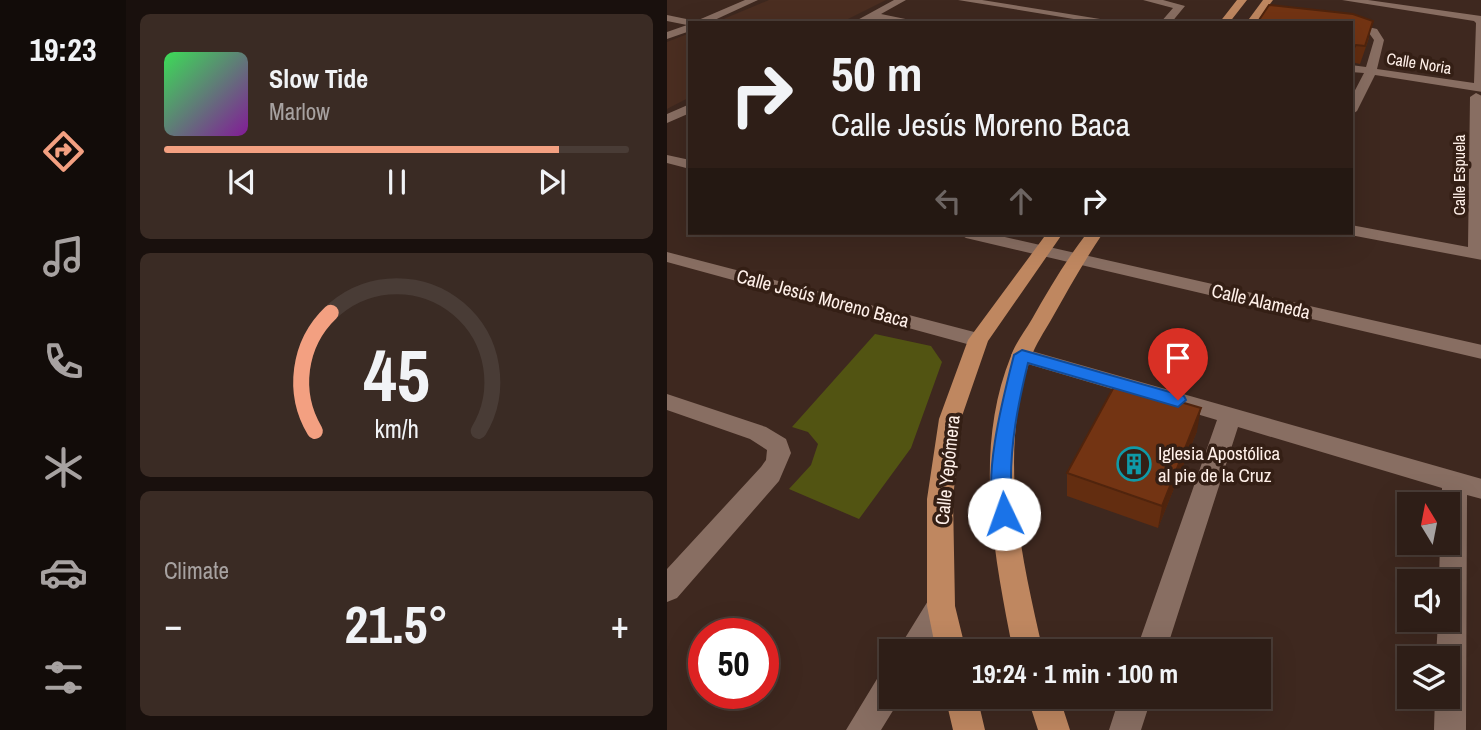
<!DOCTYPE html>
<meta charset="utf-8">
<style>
:root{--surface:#2e1e17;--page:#3a2b24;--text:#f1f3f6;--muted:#a7a2a1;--line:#493c36;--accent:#f3a081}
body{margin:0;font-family:"Archivo Narrow",sans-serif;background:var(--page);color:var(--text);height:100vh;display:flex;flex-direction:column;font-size:26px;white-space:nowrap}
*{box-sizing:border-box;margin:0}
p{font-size:23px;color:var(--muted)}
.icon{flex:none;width:38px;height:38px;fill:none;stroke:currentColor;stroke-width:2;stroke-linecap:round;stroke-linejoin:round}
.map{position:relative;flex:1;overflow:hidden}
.sheet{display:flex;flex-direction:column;gap:14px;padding:14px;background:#19100d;width:541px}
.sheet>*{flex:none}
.guide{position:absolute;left:21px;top:21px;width:665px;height:214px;border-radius:0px;box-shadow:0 7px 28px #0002,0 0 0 2px var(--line);background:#2e1e17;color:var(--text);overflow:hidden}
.needle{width:46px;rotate:350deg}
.controls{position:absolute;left:730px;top:492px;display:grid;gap:14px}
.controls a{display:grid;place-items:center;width:63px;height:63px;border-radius:0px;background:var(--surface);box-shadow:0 7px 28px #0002,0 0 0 2px var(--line);font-size:35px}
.speed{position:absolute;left:21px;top:618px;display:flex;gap:14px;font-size:35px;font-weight:700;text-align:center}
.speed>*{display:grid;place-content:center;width:91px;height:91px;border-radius:50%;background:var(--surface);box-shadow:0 7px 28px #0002,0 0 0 2px var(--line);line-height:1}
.speed .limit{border:10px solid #d22;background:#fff;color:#111}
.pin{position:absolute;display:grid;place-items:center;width:60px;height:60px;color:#fff;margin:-72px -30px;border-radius:50% 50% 50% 0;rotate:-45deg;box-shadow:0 0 7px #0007}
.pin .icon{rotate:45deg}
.me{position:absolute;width:77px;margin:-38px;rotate:357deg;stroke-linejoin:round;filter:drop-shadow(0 0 5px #0008)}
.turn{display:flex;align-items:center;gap:24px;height:147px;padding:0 28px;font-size:32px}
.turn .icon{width:91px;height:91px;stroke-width:2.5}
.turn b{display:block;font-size:49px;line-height:60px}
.lanes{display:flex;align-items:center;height:66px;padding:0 28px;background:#0003;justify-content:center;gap:35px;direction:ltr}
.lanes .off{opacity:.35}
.big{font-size:52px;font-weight:700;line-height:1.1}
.sheet .widget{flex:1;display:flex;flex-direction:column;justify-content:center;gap:10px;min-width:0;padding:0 24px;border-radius:10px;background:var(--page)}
.sheet .dial{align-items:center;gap:0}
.dial svg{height:182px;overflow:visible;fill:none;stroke:var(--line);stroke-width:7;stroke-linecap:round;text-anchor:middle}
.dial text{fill:var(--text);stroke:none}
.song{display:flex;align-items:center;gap:21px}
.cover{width:84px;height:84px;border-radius:10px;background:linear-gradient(135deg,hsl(130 70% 55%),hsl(290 70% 35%))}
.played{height:7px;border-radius:4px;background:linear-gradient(90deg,var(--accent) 85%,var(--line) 85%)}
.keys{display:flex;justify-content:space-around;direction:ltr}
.heat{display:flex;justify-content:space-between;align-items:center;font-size:38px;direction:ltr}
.trip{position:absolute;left:212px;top:639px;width:392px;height:70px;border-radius:0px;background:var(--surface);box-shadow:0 7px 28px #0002,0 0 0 2px var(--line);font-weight:700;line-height:70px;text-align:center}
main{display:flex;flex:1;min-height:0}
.menu{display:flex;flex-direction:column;width:126px;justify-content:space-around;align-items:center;background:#120c09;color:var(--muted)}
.menu .icon{width:49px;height:49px}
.menu .active{color:var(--accent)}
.menu b{font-size:32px;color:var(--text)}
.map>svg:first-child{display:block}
</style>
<main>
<nav class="menu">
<b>19:23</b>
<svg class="icon active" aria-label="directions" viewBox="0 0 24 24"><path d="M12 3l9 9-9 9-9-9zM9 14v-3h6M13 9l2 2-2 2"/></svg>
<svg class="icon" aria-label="music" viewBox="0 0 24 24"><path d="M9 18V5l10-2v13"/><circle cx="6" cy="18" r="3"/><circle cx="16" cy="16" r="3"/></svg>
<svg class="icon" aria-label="phone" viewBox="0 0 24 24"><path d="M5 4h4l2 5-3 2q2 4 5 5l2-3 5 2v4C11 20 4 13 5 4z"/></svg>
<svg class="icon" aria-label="climate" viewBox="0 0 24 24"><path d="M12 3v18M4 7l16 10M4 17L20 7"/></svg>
<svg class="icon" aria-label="car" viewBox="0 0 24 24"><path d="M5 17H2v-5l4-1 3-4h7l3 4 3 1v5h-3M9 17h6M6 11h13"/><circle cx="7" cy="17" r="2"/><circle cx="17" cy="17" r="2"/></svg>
<svg class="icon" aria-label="filters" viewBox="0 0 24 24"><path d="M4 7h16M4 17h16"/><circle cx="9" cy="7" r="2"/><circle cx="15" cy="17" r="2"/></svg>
</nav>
<section class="sheet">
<div class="widget">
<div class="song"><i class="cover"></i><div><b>Slow Tide</b><p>Marlow</p></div></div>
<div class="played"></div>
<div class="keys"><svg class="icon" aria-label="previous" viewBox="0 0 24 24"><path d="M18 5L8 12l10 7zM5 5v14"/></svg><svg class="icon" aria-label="pause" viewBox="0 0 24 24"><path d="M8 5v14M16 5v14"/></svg><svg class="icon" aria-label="next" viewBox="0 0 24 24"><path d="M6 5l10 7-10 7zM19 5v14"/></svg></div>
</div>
<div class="widget dial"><svg viewBox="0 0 100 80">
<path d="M14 69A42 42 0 1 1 86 69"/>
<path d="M14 69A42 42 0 0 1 21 17" stroke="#f3a081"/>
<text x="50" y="56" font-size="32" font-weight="700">45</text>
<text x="50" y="72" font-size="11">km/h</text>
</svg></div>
<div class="widget"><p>Climate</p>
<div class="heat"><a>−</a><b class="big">21.5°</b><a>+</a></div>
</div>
</section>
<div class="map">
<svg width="815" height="730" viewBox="0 0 815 730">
<rect width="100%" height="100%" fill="#3e281f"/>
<!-- built -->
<path fill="#4b2e21" d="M 102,0 L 219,0 L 173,23 L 47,23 Z
M 23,33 L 23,97 L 0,109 L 0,42 Z"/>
<!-- green -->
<path fill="#525412" d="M 208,334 L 264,346 L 275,362 L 244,448 L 192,519 L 122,489 L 144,465 L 151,444 L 141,432 L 125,427 Z"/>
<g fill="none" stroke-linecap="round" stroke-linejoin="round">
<!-- minor -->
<path fill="#886e62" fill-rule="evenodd" d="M 78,0 L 91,0 L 41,23 L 23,23 L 23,31 L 0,39 L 0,32 L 20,25 L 0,21 L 0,15 L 29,21 Z
M 227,0 L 239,0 L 214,14 L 258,23 L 205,19 L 198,23 L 185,23 Z
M 291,0 L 315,0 L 458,23 L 431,23 Z
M 476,0 L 496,0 L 518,6 L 504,23 L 493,23 L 506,8 Z
M 675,0 L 701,0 L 814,16 L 815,92 L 708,75 L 690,111 L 684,115 L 684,98 L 697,73 L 684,72 L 684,65 L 699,67 L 707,40 L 702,33 L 684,29 L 684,23 L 710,29 L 717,40 L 710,69 L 807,83 L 809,23 L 807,21 Z
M 809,93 L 815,96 L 815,260 L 678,234 L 684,233 L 684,225 L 801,247 L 803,97 Z
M 23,104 L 23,113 L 0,123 L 0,114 Z
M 0,155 L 23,160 L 23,169 L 0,163 Z
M 291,233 L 320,233 L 815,345 L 815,359 L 299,238 Z
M 0,252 L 311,333 L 318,335 L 321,340 L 318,345 L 311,347 L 0,262 Z
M 354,348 L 815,479 L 815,499 L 800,495 L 799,730 L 767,730 L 768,696 L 780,696 L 780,658 L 769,658 L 771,620 L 780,620 L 780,581 L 772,581 L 773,542 L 780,542 L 780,504 L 775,504 L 775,488 L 571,427 L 499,651 L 469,651 L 550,420 L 347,360 L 344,355 L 347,350 Z
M 0,394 L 99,427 L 119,439 L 124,453 L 112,481 L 10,598 L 0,602 L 0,569 L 94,467 L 99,460 L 100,450 L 83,439 L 0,410 Z
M 274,592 L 284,596 L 288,606 L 262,651 L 230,651 L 264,596 Z
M 224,669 L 224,696 L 235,696 L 214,730 L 179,730 L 213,674 Z
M 453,696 L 485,696 L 474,730 L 442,730 Z"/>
<!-- major -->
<path fill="#bf8760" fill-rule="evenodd" d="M 570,0 L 580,0 L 562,23 L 552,23 Z
M 596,0 L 606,0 L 589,23 L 579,23 Z
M 380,233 L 396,233 L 321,341 L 294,419 L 286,499 L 288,606 L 299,651 L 269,651 L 260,606 L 260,499 L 272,419 L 301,340 Z
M 420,233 L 436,233 C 417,261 401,290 384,320 C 377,332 369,344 364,357 C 330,454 354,555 376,651 L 346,651 C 327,555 306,450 344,356 C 349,342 358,331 365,319 C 382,289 399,260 420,233 Z
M 278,696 L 310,696 L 318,730 L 286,730 Z
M 360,696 L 392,696 L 403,730 L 371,730 Z"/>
</g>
<!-- wall -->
<path fill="#632d10" d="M 684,23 L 702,38 L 693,64 L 684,62 Z
M 530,431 L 491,528 L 400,496 L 400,473 Z"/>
<!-- shaded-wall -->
<path fill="#50240d" d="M 689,45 L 684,62 L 684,54 L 686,48 Z
M 534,408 L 530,431 L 491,528 L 495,506 Z"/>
<!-- building -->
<path fill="#733413" stroke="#50240d" stroke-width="2" d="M 602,5 L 686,14 L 706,21 L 698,46 L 689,45 L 686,48 L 684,47 L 684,23 L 590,23 Z
M 449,383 L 534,408 L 495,506 L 400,473 Z"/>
<!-- route -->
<path fill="#1a73e8" stroke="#114b97" stroke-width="2" d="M 355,350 L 517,396 L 519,400 L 511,407 L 361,363 C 351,404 343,444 344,488 C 345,499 349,510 344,520 L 337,522 L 330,520 C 313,484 337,394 347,355 Z"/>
<!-- icons -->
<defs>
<symbol id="building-ring" viewBox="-11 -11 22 22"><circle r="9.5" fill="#341f15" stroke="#0f9aa8" stroke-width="1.5"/><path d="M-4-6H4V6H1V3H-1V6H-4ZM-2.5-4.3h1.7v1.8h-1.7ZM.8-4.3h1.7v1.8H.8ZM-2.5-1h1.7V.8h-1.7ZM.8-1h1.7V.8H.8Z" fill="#0f9aa8"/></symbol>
</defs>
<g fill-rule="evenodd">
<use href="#building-ring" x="448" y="445" width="38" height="38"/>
</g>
<g text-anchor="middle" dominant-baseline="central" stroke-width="7" stroke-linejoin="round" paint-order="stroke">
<!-- far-street labels -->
<g font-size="16" fill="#fff0e9" stroke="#341f15">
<text transform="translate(752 63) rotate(9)">Calle Noria</text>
<text transform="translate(792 175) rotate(-90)">Calle Espuela</text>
</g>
<!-- street labels -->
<g font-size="19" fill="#fff0e9" stroke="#341f15">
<text transform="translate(156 298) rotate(15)">Calle Jesús Moreno Baca</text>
<text transform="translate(594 301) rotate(13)">Calle Alameda</text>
<text transform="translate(280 470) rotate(-84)">Calle Yepómera</text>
</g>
<!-- poi labels -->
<g font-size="19" fill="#fff0e9" stroke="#341f15" text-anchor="start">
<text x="491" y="453">Iglesia Apostólica<tspan x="491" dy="22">al pie de la Cruz</tspan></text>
</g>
</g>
</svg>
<div class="controls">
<a><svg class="needle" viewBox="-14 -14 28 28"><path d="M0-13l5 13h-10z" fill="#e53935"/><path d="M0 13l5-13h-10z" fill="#a7a2a1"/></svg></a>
<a><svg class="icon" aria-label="sound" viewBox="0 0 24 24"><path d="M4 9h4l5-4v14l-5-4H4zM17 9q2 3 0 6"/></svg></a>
<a><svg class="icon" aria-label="layers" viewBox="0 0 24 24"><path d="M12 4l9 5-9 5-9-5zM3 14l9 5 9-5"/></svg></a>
</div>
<div class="speed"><div class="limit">50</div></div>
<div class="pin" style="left:511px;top:400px;background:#d93025"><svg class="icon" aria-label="arrive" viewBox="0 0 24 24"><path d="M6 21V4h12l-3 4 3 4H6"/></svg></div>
<svg class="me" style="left:337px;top:514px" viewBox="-20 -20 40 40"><circle r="19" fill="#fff"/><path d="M0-13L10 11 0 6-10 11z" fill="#1a73e8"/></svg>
<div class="trip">19:24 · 1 min · 100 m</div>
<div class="guide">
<div class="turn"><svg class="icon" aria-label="right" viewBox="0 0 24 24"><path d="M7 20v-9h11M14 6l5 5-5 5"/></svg><div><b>50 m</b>Calle Jesús Moreno Baca</div></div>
<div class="lanes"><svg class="icon off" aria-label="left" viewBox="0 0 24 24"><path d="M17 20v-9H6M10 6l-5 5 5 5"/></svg><svg class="icon off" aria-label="ahead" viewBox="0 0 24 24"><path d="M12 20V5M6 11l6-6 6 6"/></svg><svg class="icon" aria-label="right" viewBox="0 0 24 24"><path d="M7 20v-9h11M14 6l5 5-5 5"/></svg></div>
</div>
</div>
</main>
